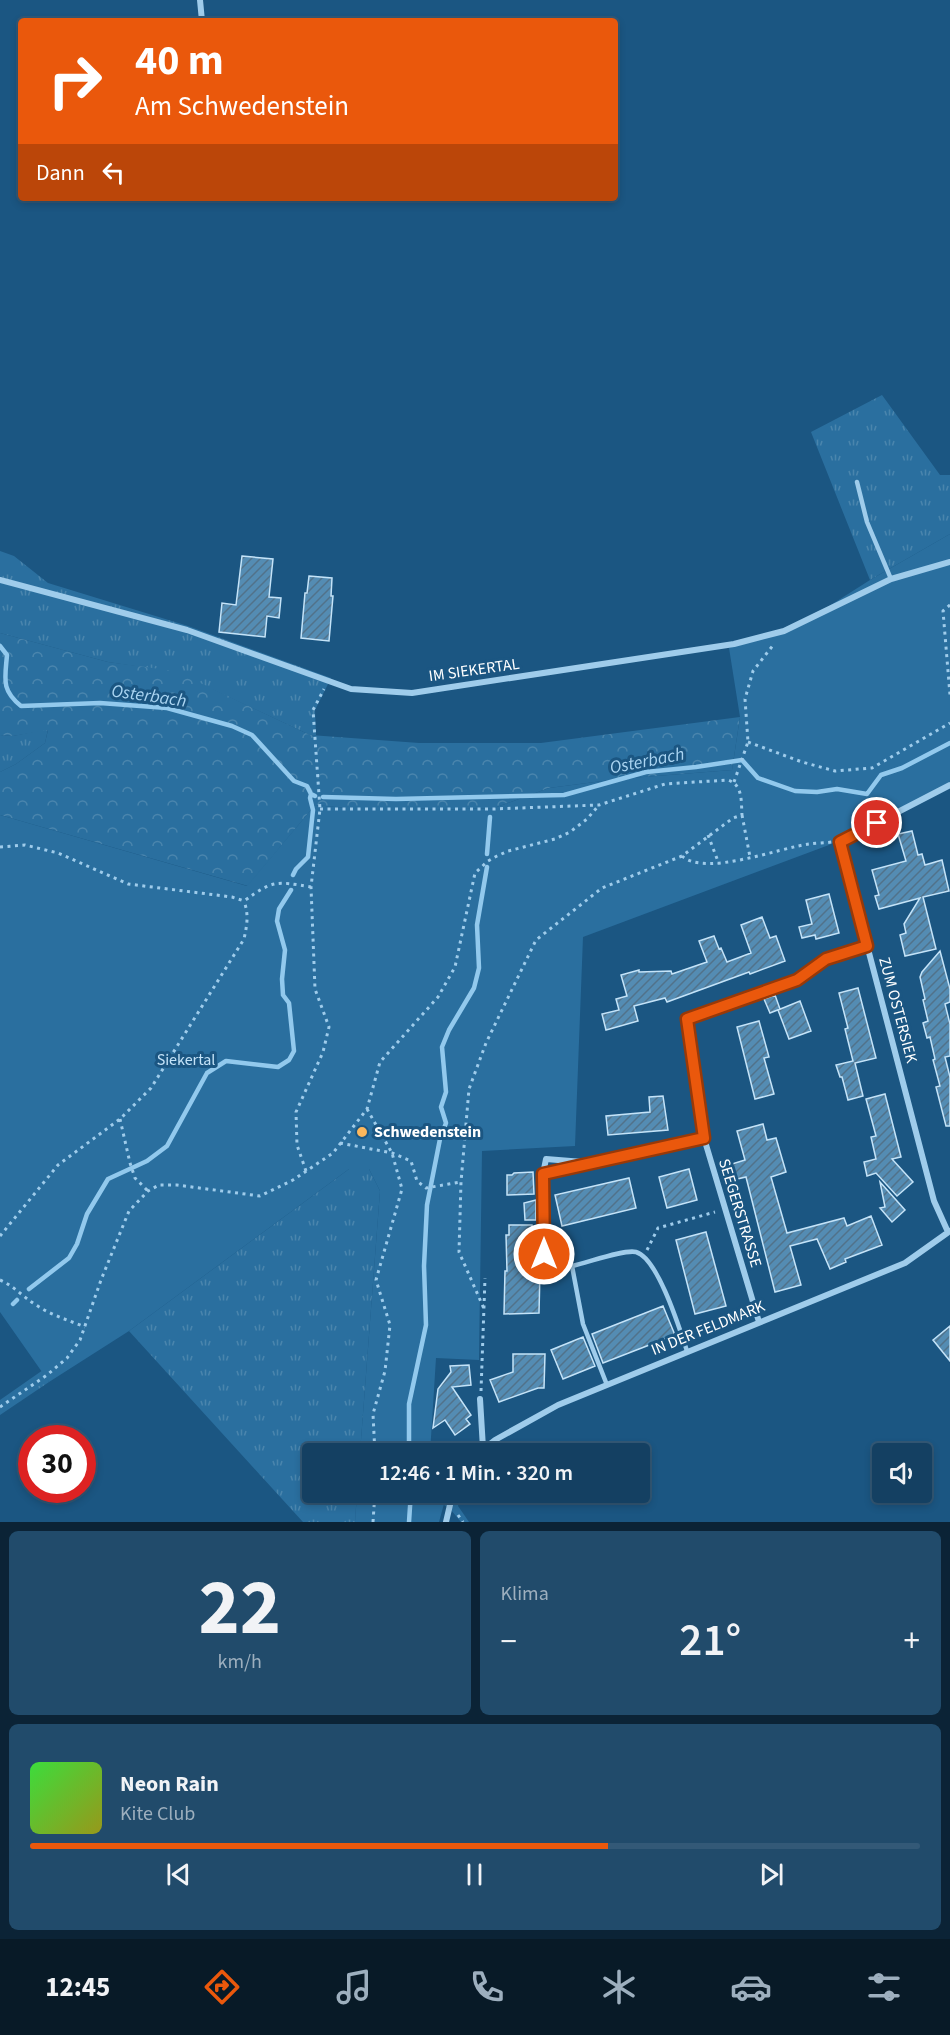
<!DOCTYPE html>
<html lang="de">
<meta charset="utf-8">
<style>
:root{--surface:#144062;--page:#214b6b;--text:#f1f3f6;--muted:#9dafbe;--line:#335977;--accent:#ea580c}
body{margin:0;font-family:"Source Sans 3",sans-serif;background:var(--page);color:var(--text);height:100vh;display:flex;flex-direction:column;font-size:22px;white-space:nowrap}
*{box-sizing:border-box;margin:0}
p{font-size:20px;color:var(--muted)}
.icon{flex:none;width:33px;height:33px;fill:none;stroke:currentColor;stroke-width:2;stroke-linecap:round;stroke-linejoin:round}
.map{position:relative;height:1522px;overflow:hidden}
.panel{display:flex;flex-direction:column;gap:9px;padding:9px;background:#0b2336;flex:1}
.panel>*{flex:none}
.guide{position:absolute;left:18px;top:18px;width:600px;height:183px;border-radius:6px;box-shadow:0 3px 9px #0003,0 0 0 2px var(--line);background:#ea580c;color:#fff;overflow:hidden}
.buttons{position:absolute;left:872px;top:1443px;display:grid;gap:12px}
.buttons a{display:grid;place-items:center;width:60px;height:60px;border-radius:6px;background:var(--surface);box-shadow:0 3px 9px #0003,0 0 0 2px var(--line);font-size:30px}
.speed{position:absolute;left:18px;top:1425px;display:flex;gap:12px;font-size:30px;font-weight:700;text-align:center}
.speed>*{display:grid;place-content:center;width:78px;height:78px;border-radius:50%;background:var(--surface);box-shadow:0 3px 9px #0003,0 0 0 2px var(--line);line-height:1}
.speed .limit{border:9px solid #d22;background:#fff;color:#111}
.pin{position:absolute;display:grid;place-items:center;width:51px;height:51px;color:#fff;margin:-26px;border:3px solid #fff;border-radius:50%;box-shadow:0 2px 6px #0007}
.me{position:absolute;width:66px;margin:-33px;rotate:0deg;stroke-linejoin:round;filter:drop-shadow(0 0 4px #0008)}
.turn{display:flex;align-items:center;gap:21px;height:126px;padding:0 18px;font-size:27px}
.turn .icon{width:78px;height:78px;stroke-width:2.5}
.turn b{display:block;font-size:42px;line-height:51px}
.then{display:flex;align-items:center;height:57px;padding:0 18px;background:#0003;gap:12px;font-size:22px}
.big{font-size:45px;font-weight:600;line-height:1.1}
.panel .tile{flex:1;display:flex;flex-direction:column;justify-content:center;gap:9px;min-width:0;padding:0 21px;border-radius:9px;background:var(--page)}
.panel .dial{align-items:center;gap:0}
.dial b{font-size:78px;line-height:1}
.song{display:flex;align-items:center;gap:18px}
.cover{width:72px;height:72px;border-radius:9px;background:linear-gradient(135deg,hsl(120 70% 55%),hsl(60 70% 35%))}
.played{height:6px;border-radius:3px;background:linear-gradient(90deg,var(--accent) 65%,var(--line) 65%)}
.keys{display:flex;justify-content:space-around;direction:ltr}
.heat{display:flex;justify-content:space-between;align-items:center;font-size:33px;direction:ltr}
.panel .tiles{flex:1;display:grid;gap:9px;grid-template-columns:1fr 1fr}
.tile:last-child{grid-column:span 2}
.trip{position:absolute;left:302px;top:1443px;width:348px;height:60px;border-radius:6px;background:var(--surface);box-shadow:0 3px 9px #0003,0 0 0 2px var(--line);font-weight:600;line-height:60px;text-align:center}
.menu{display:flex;height:96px;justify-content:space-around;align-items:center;background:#081a27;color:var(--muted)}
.menu .icon{width:42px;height:42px}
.menu .selected{color:var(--accent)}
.menu b{font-size:27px;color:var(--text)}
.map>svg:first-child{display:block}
</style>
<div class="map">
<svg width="950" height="1522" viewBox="0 0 950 1522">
<defs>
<pattern id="grass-tufts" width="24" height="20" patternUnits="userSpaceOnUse" patternTransform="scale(1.5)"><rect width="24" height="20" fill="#2a6f9f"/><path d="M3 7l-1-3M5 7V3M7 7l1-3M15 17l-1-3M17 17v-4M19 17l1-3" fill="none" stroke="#4a85ad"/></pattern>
<pattern id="forest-crowns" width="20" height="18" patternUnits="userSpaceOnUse" patternTransform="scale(1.5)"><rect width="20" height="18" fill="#2a6f9f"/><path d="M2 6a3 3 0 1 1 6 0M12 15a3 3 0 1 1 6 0" fill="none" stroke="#4a85ad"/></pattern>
<pattern id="building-hatch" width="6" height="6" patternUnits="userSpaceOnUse" patternTransform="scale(1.5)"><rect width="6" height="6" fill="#548cb3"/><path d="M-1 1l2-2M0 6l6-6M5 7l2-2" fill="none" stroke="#51728a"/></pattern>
</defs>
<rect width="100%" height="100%" fill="#1b5682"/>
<!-- grass -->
<path fill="url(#grass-tufts)" d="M 882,395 L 940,475 L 950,475 L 950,534 L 870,580 L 811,432 Z
M 0,551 L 14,556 L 48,583 L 188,626 L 331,678 L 315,710 L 316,735 L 310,735 L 175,672 L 108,662 L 0,633 Z
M 48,729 L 45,743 L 16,764 L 0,772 L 0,735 L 13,736 Z
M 349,1169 L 369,1169 L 380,1191 L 360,1453 L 312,1454 L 312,1492 L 357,1493 L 355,1522 L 303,1522 L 129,1331 Z
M 43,1370 L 49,1382 L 0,1415 L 0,1400 Z
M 447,1493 L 462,1493 L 458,1506 L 469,1522 L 461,1522 L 451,1510 L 444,1505 Z"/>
<!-- forest -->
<path fill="url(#forest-crowns)" d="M 0,633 L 108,662 L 175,671 L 310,735 L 419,743 L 541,743 L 740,717 L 732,770 L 618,779 L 549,788 L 494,808 L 436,810 L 418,808 L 346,808 L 315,805 L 248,886 L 0,815 L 0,772 L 16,764 L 45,743 L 48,730 L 13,736 L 0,735 Z"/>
<!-- park -->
<path fill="#2a6f9f" d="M 950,534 L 950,784 L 829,845 L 583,937 L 575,1146 L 482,1151 L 479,1360 L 436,1358 L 430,1453 L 360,1453 L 380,1191 L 369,1169 L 349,1169 L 129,1331 L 49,1382 L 0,1312 L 0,815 L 247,886 L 315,805 L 346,808 L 418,808 L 436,810 L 494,808 L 549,788 L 618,779 L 732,770 L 740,717 L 729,648 L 804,622 L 870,580 Z
M 357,1493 L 357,1492 L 447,1493 L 439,1522 L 355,1522 Z"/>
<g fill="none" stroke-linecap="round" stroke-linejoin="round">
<!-- stream -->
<path stroke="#92c9ed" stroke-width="4.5" d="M 0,646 L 7,655 C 5,679 1,690 21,706 L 100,703 L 167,708 L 232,726 L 252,735 L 294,781 L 307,786 L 311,794 L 315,796
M 323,797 L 396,799 L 564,795 L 646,772 L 696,767 L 742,760 L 758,778 L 795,791 L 817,792 L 837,789 L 867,794 L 881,775 L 902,768 L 950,743
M 487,854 L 490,817
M 293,875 L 296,869 L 308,857 L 313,810 L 310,798 L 311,794
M 29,1289 L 69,1258 L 77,1244 L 87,1214 L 108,1179 L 147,1161 L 167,1146 L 207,1073 L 226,1061 L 278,1067 L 289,1060 L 294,1051 L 289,1003 L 283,995 L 282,979 L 285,950 L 277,921 L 279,909 L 291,890
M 13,1304 L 17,1300
M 409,1454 L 409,1404 L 426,1325 L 424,1266 L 427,1205 L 440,1139 L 446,1123 L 441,1107 L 446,1092 L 442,1047 L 449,1030 L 474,988 L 479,968 L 477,925 L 487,867
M 409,1522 L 411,1492"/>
</g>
<!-- building -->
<path fill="url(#building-hatch)" stroke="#c4e3f8" stroke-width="1.5" d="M 242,556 L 273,559 L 269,597 L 281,598 L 279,618 L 267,616 L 265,637 L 219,632 L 222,603 L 236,605 Z
M 309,576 L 332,578 L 331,596 L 333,596 L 329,641 L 301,638 L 305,593 L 307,593 Z
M 912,831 L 918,855 L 922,854 L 925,865 L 942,860 L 949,891 L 923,897 L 936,949 L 905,956 L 900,935 L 906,933 L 904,924 L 920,898 L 879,909 L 875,896 L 879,895 L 872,870 L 906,861 L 898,834 Z
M 829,894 L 839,933 L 816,939 L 815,935 L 802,938 L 799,927 L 812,924 L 806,900 Z
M 762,917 L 770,938 L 776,936 L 785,961 L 750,974 L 749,972 L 667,1002 L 665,998 L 634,1006 L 638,1021 L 606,1030 L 602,1014 L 619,1010 L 616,999 L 627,996 L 621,975 L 639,970 L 639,972 L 671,971 L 672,974 L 707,962 L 699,941 L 714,936 L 719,949 L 721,948 L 727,962 L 751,953 L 741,925 Z
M 940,951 L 950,989 L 950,1002 L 945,1004 L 950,1024 L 950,1056 L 945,1057 L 950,1077 L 950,1126 L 946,1126 L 936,1087 L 940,1086 L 933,1060 L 935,1059 L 930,1037 L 927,1038 L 923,1023 L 928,1021 L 923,1000 L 925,999 L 920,977 L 922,972 Z
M 858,988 L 876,1058 L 855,1063 L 863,1096 L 848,1100 L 842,1077 L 840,1077 L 836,1065 L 853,1061 L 845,1029 L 848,1028 L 839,993 Z
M 775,995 L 780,1009 L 770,1013 L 764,999 Z
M 800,1001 L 811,1031 L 789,1039 L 778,1010 Z
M 759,1021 L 769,1057 L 764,1058 L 774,1094 L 755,1099 L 737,1027 Z
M 885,1094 L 901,1157 L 892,1159 L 913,1182 L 897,1196 L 876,1173 L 867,1176 L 864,1162 L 876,1159 L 871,1137 L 876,1136 L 866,1099 Z
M 663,1096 L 668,1130 L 608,1135 L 606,1116 L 650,1112 L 649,1097 Z
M 763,1124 L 767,1140 L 776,1138 L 786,1172 L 771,1177 L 787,1233 L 844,1218 L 847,1226 L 871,1216 L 882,1245 L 845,1259 L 846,1262 L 830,1269 L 817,1239 L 790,1246 L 801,1285 L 775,1292 L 746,1177 L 737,1179 L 732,1164 L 745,1160 L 737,1131 Z
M 689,1169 L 697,1200 L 667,1208 L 659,1177 Z
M 533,1172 L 534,1194 L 507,1195 L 507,1175 L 512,1175 L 514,1173 Z
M 629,1178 L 636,1208 L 562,1226 L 555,1195 Z
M 880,1182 L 905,1210 L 892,1222 L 880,1208 L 885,1207 Z
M 536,1200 L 536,1220 L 525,1220 L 524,1203 Z
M 509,1225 L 532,1225 L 533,1271 L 540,1271 L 539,1313 L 504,1314 L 505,1271 L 507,1271 L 506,1235 L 509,1235 Z
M 706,1232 L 726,1306 L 695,1314 L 676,1240 Z
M 663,1306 L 675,1335 L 603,1363 L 592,1334 Z
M 950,1326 L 950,1361 L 933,1340 Z
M 583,1337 L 595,1366 L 563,1379 L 551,1350 Z
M 513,1354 L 545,1354 L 544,1388 L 538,1388 L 499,1402 L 490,1380 L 513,1372 Z
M 469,1365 L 471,1385 L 452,1387 L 471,1415 L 466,1419 L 470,1424 L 455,1435 L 445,1420 L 433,1428 L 438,1389 L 451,1372 L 450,1366 Z"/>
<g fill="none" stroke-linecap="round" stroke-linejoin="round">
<!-- path -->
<path stroke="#9fcceb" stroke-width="3" stroke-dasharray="3 4.5" stroke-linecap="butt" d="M 950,605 L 943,611 L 950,695
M 748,742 L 802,762 L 835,771 L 872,768 L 950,723
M 734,782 L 748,742 L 745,699 L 753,671 L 774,644
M 320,809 L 493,809 L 599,805 L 665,784 L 728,780 C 743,785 741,801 742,815 L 733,818 L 682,856 L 602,888 L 536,940 L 486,1043 L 469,1089 L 461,1182 L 459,1252 L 485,1311
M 742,815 L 750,857
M 708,835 L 719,864
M 0,847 L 25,845 L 58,853 L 128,884 L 232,897 L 244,901 C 273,880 276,881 311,887
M 682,856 C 705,877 779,848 809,844 C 816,843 824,843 832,842
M 367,1109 L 392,1153 L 402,1189 L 376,1280 L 390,1325 L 385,1371 L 373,1414 L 375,1454
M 120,1119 L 130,1163 L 135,1178 L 148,1191
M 340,1143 L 392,1153 L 411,1161 L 417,1181 L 426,1188 L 461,1182
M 306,1171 L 297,1145 L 296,1112 L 323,1052 L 329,1027 L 315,989 L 311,887 L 320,809 L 313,710 L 324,689
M 0,1236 L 58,1165 L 120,1119 L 151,1088 L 244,939 C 247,925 249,915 244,901
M 647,1250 L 658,1228 L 715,1212
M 0,1280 C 14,1286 23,1297 36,1305 C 51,1315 68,1320 85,1327
M 481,1391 L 485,1278
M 0,1407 L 47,1375 L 67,1358 L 80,1340 L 101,1280 L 129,1211 L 148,1191 L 159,1185 L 177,1185 L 260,1196 L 293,1180 L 333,1153 L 367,1109 L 380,1062 L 438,997 L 455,967 L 475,873 L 488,861 L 497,856 L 508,851 L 555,839 L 570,832 L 587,819 L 599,805
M 458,1515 L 463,1522
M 373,1522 L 375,1492"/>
<!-- lane -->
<path stroke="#9fcceb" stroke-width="4.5" d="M 857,482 L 867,522 L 891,579
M 607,1385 L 583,1324 L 572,1266 C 587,1263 624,1249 636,1252 C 658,1258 680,1330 687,1351"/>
<!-- street -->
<path stroke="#9fcceb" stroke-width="6" d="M 200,0 L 202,21
M 0,580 L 187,630 L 351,689 L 412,693 L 734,644 L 784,631 L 891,579 L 950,562
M 543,1174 L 704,1138
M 948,1232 L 934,1201 L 840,842 L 950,785
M 544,1254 L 543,1174 L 546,1159 L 583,1162
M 759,1322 L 704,1138 L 687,1019 L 797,979 L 827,959 L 867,946
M 480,1399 L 483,1448
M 477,1454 L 495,1440 L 558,1405 L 905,1263 L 950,1231
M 446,1522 L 453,1492"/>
</g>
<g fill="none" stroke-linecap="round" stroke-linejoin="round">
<defs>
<path id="route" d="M 544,1254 L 543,1174 L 704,1138 L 687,1019 L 797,980 L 826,959 L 867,946 L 840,842 L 877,823"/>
</defs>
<!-- route casing -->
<use href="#route" stroke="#983908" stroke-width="15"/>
<!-- route -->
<use href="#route" stroke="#ea580c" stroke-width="10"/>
</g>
<!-- markers -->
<circle fill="#fcb75c" stroke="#1b5682" stroke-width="2" cx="362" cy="1132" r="6"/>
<g text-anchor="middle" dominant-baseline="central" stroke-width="6" stroke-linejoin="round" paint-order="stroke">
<!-- street labels -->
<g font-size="16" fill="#fff" stroke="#1b5682">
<text transform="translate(474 670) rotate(-8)">IM SIEKERTAL</text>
<text transform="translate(898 1010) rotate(75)">ZUM OSTERSIEK</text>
<text transform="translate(740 1213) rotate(73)">SEEGERSTRASSE</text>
<text transform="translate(708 1328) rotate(-22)">IN DER FELDMARK</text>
</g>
<!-- park labels -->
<g font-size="16" fill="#c4e3f8" stroke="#1b5682">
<text x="186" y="1060">Siekertal</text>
</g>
<!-- poi labels -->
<g font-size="16" font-weight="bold" fill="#fff" stroke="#1b5682" text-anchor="start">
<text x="374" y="1132">Schwedenstein</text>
</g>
<!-- water labels -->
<g font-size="18" font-style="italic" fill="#abd5f2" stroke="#1b5682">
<text transform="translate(149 696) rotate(8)">Osterbach</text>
<text transform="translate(647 761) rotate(-11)">Osterbach</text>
</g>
</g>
</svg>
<div class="buttons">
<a><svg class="icon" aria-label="sound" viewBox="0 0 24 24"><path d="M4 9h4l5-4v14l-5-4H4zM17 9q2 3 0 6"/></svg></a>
</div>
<div class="speed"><div class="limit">30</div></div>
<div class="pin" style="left:877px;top:823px;background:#d93025"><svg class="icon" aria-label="arrive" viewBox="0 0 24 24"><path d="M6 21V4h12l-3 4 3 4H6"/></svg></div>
<svg class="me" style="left:544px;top:1254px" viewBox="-20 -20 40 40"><circle r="17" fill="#ea580c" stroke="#fff" stroke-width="3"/><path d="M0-11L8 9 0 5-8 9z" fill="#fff"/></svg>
<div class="trip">12:46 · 1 Min. · 320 m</div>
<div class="guide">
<div class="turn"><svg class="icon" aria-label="right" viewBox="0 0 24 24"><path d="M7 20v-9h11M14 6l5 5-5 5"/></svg><div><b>40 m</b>Am Schwedenstein</div></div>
<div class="then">Dann<svg class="icon" aria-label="left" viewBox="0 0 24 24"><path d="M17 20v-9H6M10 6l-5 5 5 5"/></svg></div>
</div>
</div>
<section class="panel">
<div class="tiles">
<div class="tile dial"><b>22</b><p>km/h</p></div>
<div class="tile"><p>Klima</p>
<div class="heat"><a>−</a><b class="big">21°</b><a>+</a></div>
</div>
<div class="tile">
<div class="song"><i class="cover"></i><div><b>Neon Rain</b><p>Kite Club</p></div></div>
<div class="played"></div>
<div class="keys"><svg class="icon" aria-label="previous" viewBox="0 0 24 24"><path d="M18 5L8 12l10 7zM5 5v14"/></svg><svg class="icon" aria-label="pause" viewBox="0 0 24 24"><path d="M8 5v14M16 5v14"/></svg><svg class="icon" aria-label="next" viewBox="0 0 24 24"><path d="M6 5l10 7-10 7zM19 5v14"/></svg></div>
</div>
</div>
</section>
<nav class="menu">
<b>12:45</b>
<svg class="icon selected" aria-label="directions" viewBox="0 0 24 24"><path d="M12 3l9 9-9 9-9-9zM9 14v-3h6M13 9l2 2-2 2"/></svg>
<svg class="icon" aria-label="music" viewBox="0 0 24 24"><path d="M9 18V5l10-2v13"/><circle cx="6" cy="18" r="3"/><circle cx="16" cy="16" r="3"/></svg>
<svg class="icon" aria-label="phone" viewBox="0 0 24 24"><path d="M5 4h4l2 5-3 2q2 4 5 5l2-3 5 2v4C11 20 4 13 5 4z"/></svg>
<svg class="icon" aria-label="climate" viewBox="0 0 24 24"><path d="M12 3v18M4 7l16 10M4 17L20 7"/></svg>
<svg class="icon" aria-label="car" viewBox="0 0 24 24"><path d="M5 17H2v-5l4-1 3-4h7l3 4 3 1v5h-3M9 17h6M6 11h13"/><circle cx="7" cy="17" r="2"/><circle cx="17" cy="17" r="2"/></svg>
<svg class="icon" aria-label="filters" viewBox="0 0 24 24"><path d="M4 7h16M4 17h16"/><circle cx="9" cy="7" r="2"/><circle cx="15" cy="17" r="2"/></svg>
</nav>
